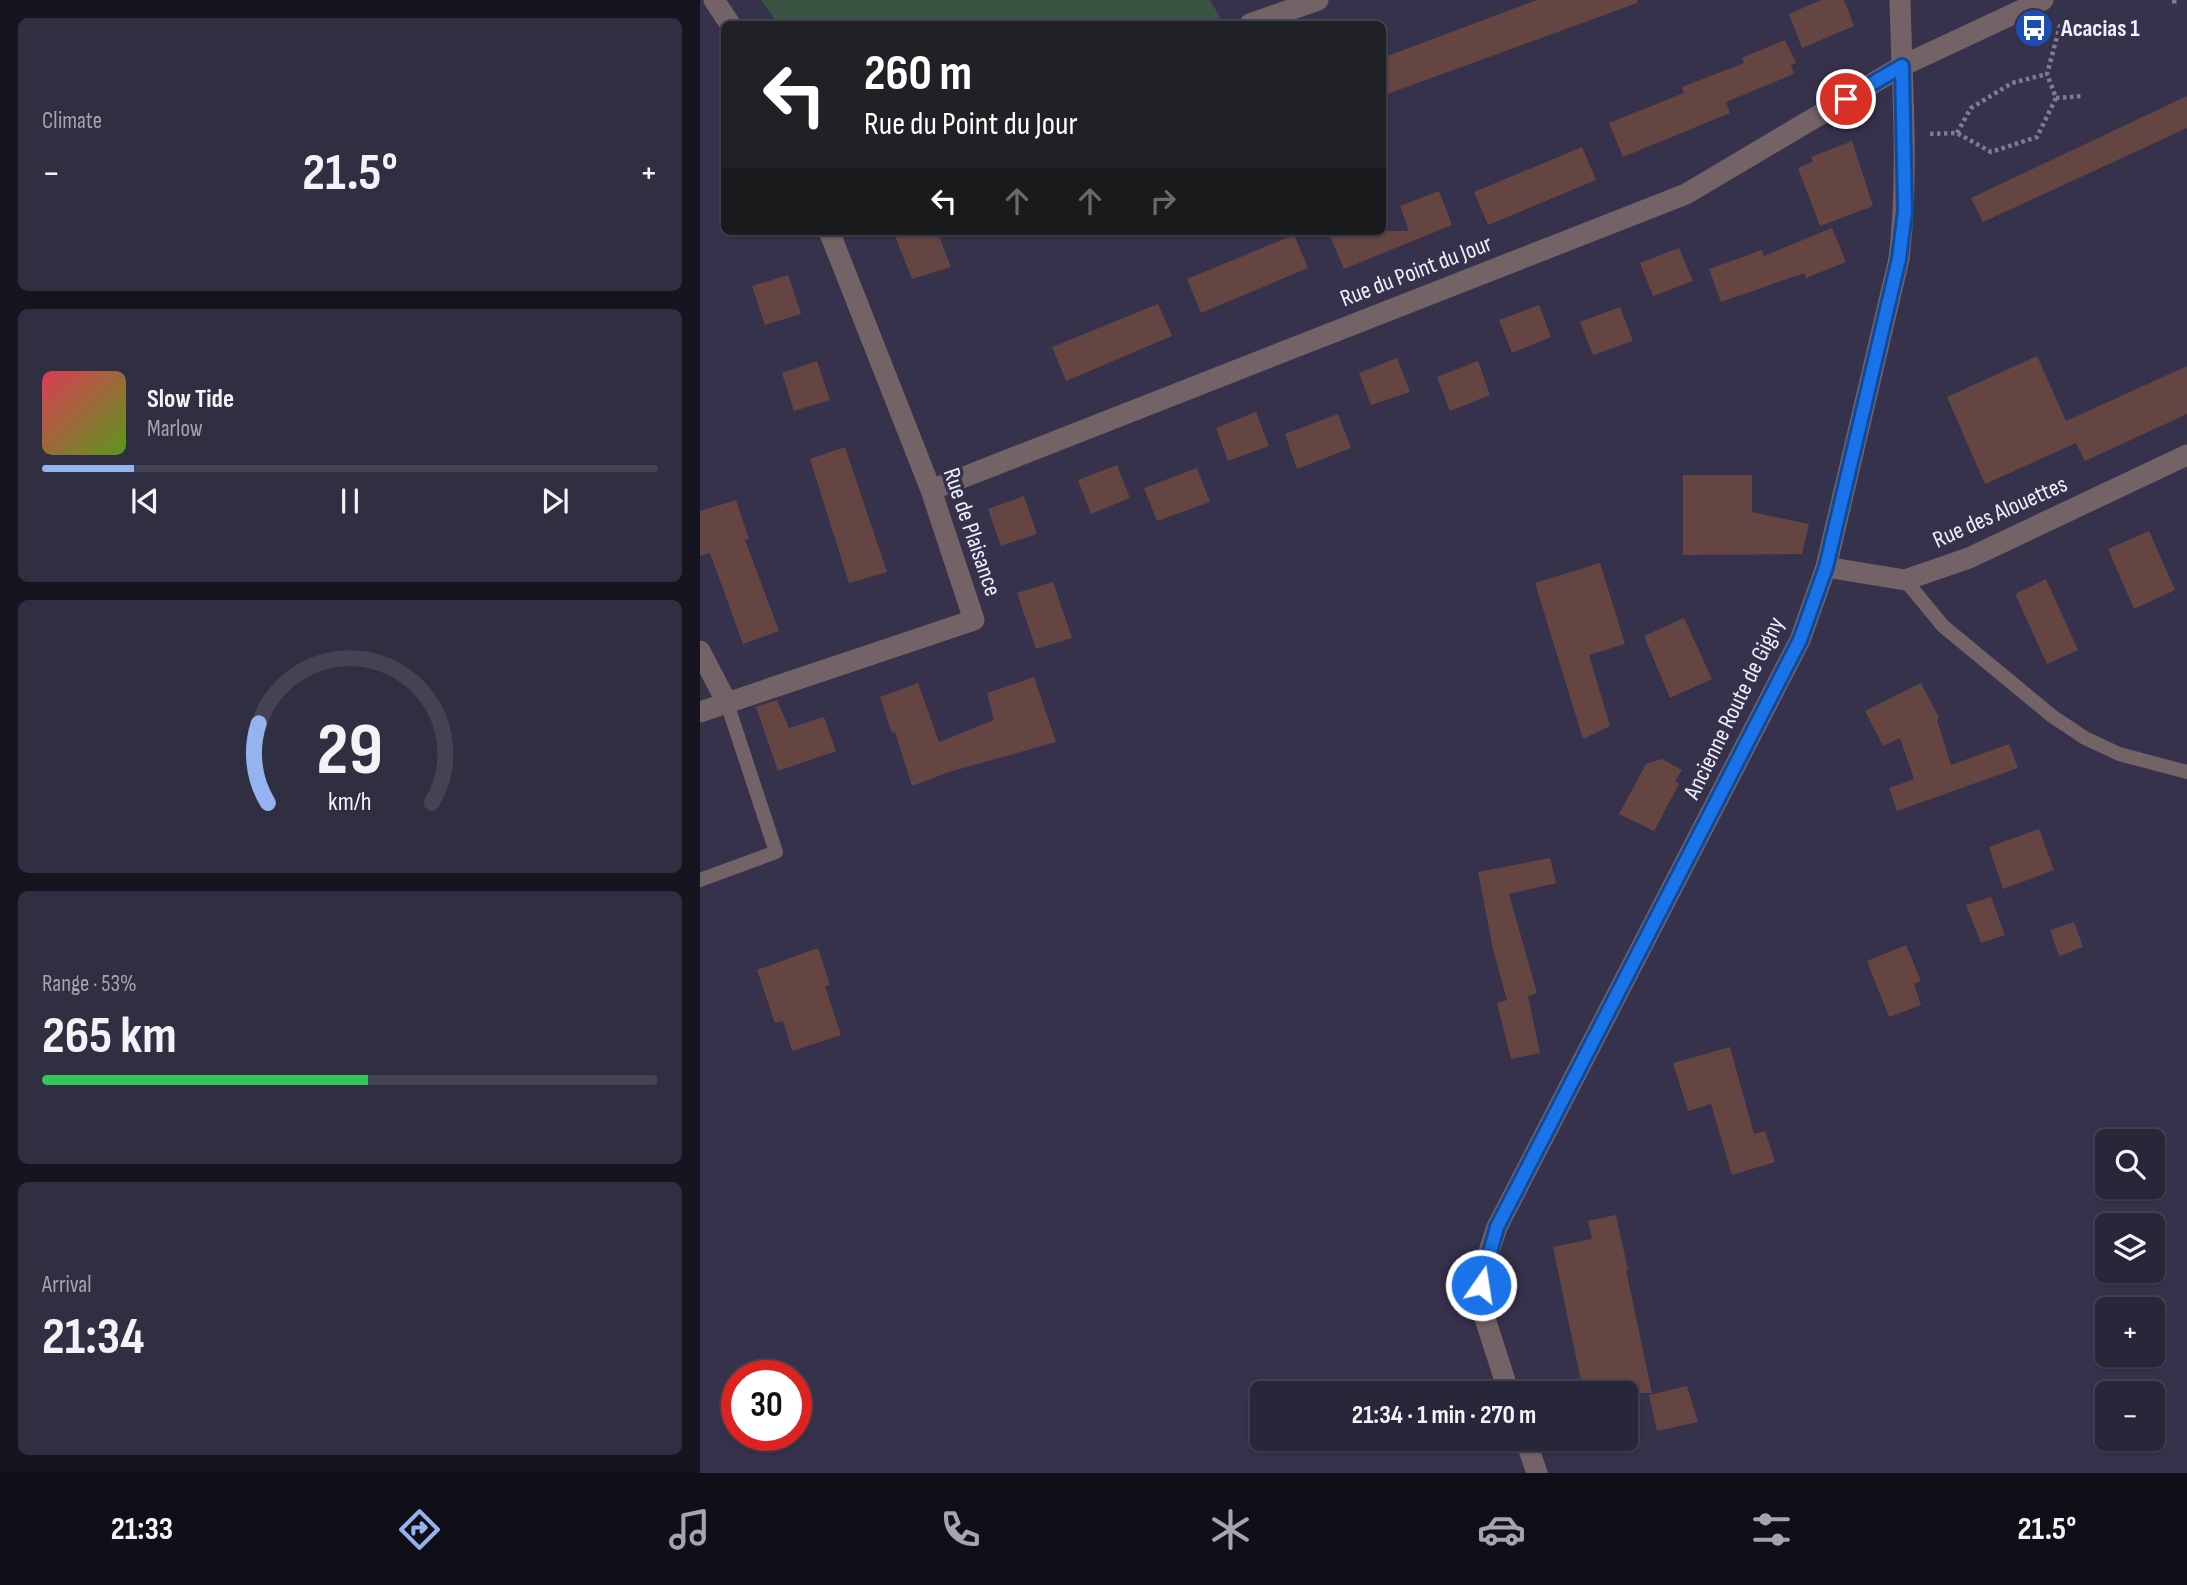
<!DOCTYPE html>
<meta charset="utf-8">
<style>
:root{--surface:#282639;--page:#302e41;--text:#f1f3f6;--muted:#a5a5ae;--line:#444353;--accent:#95b2f1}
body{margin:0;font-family:"Sofia Sans Condensed",sans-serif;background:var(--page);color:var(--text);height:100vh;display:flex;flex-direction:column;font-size:26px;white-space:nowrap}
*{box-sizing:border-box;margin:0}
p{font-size:23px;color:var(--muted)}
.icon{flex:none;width:38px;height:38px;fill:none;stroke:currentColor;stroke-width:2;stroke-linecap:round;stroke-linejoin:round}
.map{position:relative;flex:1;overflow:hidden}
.side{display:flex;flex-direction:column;gap:18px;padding:18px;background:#16151f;width:700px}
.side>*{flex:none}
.banner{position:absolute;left:21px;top:21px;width:665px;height:214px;border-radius:10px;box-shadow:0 2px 5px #0004,0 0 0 2px var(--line);background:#202124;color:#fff;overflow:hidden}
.controls{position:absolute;left:1395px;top:1129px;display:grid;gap:14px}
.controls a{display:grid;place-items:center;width:70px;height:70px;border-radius:10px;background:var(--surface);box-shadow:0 2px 5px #0004,0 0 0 2px var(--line);font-size:35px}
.speed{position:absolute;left:21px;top:1360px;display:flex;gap:14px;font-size:35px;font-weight:700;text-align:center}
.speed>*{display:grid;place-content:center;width:91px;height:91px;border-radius:50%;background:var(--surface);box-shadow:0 2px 5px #0004,0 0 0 2px var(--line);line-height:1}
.speed .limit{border:10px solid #d22;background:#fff;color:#111}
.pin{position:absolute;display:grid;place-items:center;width:60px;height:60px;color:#fff;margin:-30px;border:4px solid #fff;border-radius:50%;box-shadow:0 2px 7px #0007}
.me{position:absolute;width:77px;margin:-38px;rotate:13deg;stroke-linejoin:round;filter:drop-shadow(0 0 5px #0008)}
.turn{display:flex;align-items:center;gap:24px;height:147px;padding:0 28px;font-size:32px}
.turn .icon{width:91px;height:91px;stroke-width:2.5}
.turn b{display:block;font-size:49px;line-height:60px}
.lanes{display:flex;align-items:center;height:66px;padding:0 28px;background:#0003;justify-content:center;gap:35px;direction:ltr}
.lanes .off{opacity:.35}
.big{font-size:52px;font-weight:700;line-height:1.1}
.side .card{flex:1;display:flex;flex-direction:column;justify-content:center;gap:10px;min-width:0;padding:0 24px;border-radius:10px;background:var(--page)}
.side .dial{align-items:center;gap:0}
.dial svg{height:182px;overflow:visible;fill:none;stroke:var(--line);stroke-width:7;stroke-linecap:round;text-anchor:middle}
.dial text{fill:var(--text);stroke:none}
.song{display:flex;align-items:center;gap:21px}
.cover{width:84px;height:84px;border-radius:10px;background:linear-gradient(135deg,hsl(350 70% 55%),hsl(90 70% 35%))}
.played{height:7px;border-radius:4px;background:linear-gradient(90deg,var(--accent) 15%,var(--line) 15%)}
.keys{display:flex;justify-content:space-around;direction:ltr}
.heat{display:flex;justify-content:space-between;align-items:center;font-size:38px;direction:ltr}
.charge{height:10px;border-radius:5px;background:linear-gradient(90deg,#34c759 53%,var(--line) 0)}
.trip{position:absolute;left:550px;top:1381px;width:388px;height:70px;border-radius:10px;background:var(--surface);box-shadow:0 2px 5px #0004,0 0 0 2px var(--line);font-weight:700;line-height:70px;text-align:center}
.dock{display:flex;height:112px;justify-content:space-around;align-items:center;background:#100f17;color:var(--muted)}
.dock .icon{width:49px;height:49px}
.dock .selected{color:var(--accent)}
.dock b{font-size:32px;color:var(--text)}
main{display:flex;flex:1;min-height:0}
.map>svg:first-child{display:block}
</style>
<main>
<section class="side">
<div class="card"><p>Climate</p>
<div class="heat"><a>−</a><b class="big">21.5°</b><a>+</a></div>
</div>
<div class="card">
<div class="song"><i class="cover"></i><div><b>Slow Tide</b><p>Marlow</p></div></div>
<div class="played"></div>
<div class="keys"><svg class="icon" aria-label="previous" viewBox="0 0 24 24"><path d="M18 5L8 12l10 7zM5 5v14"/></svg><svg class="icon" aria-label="pause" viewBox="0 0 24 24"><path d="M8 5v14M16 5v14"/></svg><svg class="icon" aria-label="next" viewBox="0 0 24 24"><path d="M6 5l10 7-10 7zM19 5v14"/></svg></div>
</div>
<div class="card dial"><svg viewBox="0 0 100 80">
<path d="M14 69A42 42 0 1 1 86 69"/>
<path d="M14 69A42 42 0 0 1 10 34" stroke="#95b2f1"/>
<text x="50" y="56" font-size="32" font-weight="700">29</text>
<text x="50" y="72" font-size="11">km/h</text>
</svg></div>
<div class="card"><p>Range · 53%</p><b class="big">265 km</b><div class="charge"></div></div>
<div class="card"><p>Arrival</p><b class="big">21:34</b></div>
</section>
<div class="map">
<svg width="1487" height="1473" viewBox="0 0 1487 1473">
<rect width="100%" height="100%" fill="#36324c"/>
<!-- green -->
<path fill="#385341" d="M 61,0 L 510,0 L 522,21 L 514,24 L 78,24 Z"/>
<!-- building -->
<path fill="#654541" d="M 837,0 L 937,0 L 937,3 L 682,96 L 682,58 Z
M 1121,0 L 1144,0 L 1154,26 L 1102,48 L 1089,14 Z
M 1085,40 L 1096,63 L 1091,65 L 1094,74 L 1026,102 L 1030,113 L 923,157 L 909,123 L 984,93 L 982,87 L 1044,63 L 1042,58 Z
M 1487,96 L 1487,128 L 1283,222 L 1271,198 Z
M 1152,141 L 1173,206 L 1120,226 L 1098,168 L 1113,162 L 1111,157 Z
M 882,147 L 896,180 L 788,225 L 774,192 Z
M 739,191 L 752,225 L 644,269 L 628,231 L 709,231 L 700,206 Z
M 1132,228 L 1146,262 L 1106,278 L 1104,273 L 1021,302 L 1009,269 L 1062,250 L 1064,256 Z
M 193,231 L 237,231 L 251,267 L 212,279 Z
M 594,235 L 608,268 L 501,313 L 487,279 Z
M 979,248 L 993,281 L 953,296 L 940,263 Z
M 88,275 L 101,314 L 65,325 L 52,286 Z
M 458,304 L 472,336 L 366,381 L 352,347 Z
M 839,305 L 851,337 L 812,353 L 799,320 Z
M 920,307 L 933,341 L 893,355 L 880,322 Z
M 1337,356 L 1366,421 L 1487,366 L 1487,414 L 1385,461 L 1376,443 L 1285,484 L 1247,397 Z
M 697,358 L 710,392 L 671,405 L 659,373 Z
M 117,361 L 130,400 L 94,411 L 82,373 Z
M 778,361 L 790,395 L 750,411 L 737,377 Z
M 556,412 L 569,446 L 528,461 L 516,428 Z
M 638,414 L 651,448 L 597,469 L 585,434 Z
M 145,447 L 187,572 L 149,583 L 110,459 Z
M 417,465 L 430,498 L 391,514 L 378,480 Z
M 497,468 L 510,502 L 457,521 L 444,488 Z
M 983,475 L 1052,475 L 1052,512 L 1109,524 L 1102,554 L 983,555 Z
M 324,496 L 337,534 L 301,546 L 288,509 Z
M 36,500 L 49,539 L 45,540 L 79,631 L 43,644 L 10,553 L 0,556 L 0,511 Z
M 1449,531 L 1475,590 L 1434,609 L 1408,549 Z
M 900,563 L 925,644 L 889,655 L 910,726 L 883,739 L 835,583 Z
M 1346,579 L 1378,650 L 1347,664 L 1315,594 Z
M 353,582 L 372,638 L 336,649 L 317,593 Z
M 984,618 L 1012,679 L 970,698 L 944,636 Z
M 334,677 L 356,742 L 249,772 L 212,786 L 195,732 L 192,733 L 180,697 L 218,683 L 239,742 L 294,720 L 287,693 Z
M 1221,683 L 1239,718 L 1237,720 L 1251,765 L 1309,744 L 1318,768 L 1197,811 L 1189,788 L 1214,779 L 1200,738 L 1183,746 L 1165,711 Z
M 77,700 L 89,728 L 124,717 L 136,751 L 78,771 L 56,707 Z
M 962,759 L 982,770 L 975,781 L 979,784 L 954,831 L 919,814 L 946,764 Z
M 1339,829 L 1354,870 L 1303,889 L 1289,847 Z
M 850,858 L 856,883 L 809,894 L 837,993 L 828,996 L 840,1053 L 811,1059 L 797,1003 L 807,1000 L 793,949 L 778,872 Z
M 1291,897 L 1305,935 L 1281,943 L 1266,905 Z
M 1374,922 L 1383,947 L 1359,956 L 1350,930 Z
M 1206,945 L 1221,981 L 1214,984 L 1221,1005 L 1189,1017 L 1167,961 Z
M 118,948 L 130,985 L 125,986 L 141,1035 L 92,1051 L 83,1021 L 75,1023 L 57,970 Z
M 1030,1047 L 1054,1134 L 1065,1131 L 1075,1162 L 1032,1175 L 1011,1104 L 988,1111 L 973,1063 Z
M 916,1215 L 928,1270 L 926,1270 L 952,1393 L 884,1393 L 873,1343 L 853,1247 L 892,1239 L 888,1221 Z
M 987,1386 L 998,1422 L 957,1431 L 949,1395 Z"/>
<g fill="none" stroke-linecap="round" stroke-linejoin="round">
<!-- path -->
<path stroke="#7f7c92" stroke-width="4.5" stroke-dasharray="3.5 3.5" stroke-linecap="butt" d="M 1474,0 L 1475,7
M 1356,98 L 1382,96
M 1257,133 L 1271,108 L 1312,83 L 1347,74
M 1230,134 L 1257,133 L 1291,152 L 1337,137 L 1356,98 L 1347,74 L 1361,22"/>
<!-- lane -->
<path stroke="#736366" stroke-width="14" d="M 1205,580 L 1243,626 L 1352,716 L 1385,738 L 1419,754 L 1487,772
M 0,880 L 76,852 L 27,703"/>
<!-- street -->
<path stroke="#736366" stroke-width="21" d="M 14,0 L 30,24
M 550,24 L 618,0
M 231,490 L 986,194 L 1202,66 L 1343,0
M 1126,567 L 1205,580 L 1269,558 L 1487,455
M 0,651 L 27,703
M 0,712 L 274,620 L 231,490 L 129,231
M 809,1393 L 779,1300 L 783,1270 L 797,1227 L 1100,640 L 1126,567 L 1199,259 C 1209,173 1202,87 1200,0
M 825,1438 L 837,1473"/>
</g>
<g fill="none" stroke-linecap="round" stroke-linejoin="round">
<defs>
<path id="route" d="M 781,1285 L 797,1227 L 1100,640 L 1126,567 L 1199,259 L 1205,211 L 1202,66 L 1146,99"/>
</defs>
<!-- route casing -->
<use href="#route" stroke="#114b97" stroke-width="18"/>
<!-- route -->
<use href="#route" stroke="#1a73e8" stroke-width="12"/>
</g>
<!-- icons -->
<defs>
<symbol id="bus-disc" viewBox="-11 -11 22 22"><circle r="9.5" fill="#1a4fb4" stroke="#36324c"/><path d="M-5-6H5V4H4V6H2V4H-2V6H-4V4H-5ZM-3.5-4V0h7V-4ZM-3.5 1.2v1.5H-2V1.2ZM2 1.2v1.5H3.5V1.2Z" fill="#fff"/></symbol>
</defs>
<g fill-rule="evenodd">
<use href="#bus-disc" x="1312" y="6" width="44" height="44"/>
</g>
<g text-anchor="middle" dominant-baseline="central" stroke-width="7" stroke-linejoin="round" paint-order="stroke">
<!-- poi labels -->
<g font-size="24" font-weight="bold" fill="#f0eeff" stroke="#36324c" text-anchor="start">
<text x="1361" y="28">Acacias 1</text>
</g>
<!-- street labels -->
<g font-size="24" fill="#f0eeff" stroke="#36324c">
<text transform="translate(716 271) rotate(-21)">Rue du Point du Jour</text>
<text transform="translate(1300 512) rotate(-24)">Rue des Alouettes</text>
<text transform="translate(272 532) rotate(71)">Rue de Plaisance</text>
<text transform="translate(1034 708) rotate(-64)">Ancienne Route de Gigny</text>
</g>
</g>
</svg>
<div class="controls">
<a><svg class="icon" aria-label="search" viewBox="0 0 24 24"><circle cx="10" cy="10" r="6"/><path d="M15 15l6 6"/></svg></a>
<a><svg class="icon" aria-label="layers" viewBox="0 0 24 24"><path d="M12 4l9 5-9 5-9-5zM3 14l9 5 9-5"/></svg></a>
<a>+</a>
<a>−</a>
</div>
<div class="speed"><div class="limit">30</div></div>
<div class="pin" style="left:1146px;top:99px;background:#d93025"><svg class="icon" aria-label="arrive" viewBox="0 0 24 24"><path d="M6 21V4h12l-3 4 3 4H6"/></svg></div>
<svg class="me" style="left:781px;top:1285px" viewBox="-20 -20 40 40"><circle r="17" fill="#1a73e8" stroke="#fff" stroke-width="3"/><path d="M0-11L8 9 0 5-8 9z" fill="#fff"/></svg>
<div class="trip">21:34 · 1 min · 270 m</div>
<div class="banner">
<div class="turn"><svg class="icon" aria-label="left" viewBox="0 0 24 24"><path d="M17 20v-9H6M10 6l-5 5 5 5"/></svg><div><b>260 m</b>Rue du Point du Jour</div></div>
<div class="lanes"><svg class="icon" aria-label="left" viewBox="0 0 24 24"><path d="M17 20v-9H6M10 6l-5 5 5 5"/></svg><svg class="icon off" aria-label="ahead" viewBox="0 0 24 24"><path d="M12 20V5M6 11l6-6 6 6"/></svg><svg class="icon off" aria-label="ahead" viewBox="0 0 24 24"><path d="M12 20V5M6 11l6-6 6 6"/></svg><svg class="icon off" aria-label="right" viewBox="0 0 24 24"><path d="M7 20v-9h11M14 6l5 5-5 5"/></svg></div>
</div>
</div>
</main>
<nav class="dock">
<b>21:33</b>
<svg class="icon selected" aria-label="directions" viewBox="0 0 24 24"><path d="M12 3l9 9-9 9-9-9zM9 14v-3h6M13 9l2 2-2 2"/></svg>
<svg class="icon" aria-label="music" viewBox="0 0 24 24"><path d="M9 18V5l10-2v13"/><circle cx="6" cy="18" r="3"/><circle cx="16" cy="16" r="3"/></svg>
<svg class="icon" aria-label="phone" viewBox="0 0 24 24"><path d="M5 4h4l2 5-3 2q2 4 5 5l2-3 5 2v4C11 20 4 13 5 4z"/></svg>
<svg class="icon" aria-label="climate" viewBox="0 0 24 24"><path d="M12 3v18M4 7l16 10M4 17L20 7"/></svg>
<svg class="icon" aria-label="car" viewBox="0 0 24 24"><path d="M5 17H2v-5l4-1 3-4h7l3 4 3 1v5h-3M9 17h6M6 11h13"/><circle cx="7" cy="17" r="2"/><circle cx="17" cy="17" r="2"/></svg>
<svg class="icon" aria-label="filters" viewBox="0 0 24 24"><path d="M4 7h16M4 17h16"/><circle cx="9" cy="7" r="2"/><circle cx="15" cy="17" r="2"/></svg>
<b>21.5°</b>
</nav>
